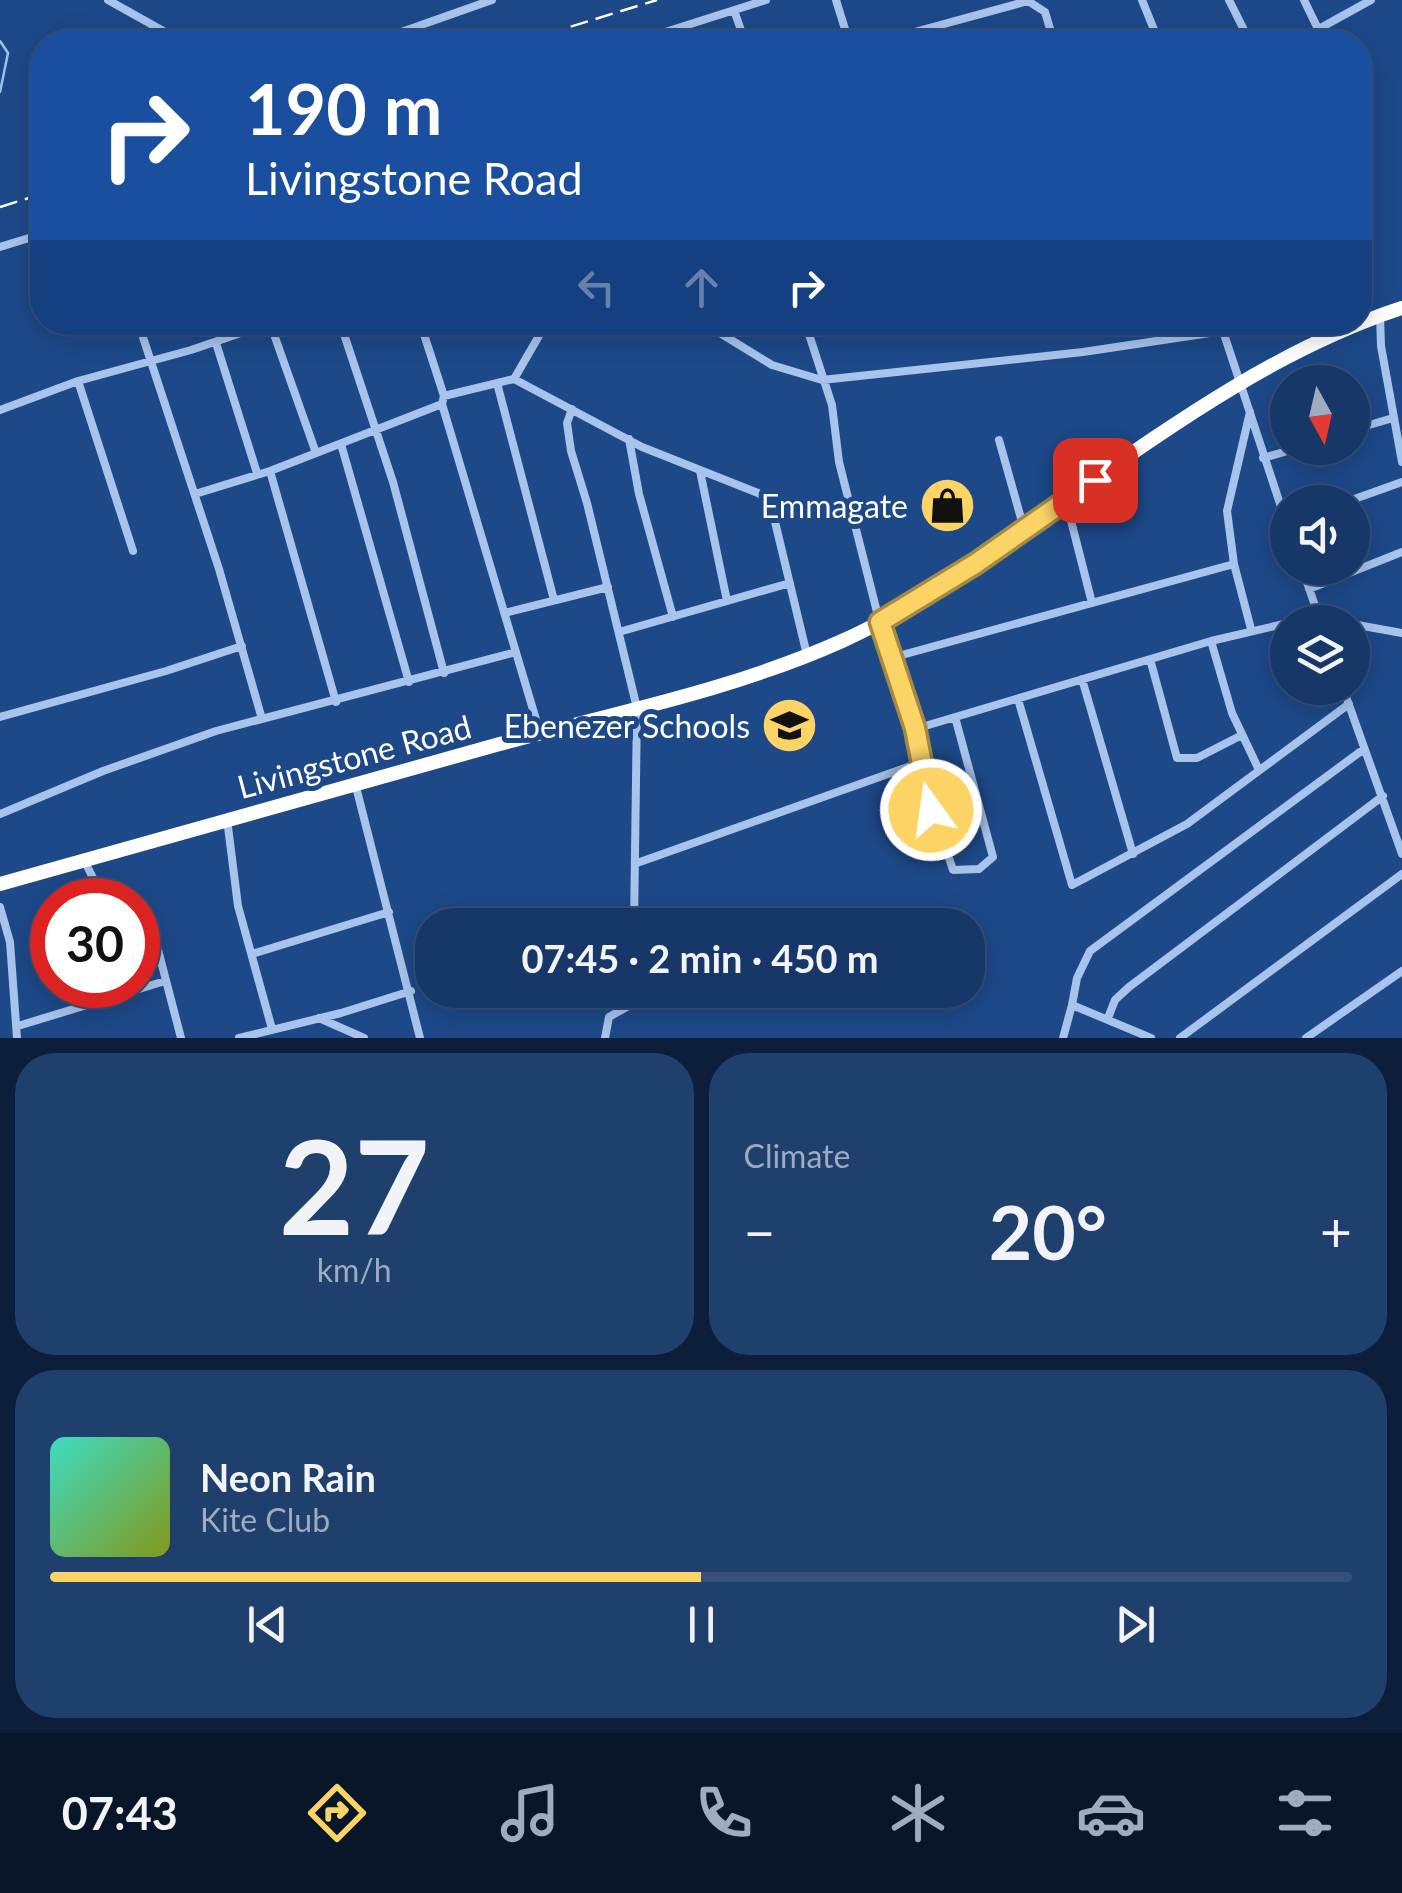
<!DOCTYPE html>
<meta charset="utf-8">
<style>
:root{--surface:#163767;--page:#1f3f6d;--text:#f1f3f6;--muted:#9eacc0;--line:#35517b;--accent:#fcd466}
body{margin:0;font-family:Lato,sans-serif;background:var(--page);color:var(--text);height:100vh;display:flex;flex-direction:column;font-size:38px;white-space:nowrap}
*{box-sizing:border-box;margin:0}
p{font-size:32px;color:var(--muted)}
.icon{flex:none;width:55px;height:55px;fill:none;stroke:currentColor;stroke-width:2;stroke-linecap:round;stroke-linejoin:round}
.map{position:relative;height:1038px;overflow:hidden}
.panel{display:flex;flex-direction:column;gap:15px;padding:15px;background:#0c1e39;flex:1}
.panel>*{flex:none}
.hud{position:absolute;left:30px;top:30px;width:1342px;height:305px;border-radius:40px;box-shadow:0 5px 25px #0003,0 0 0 2px var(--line);background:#1a4fa0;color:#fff;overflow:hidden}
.needle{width:65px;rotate:172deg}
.buttons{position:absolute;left:1270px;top:365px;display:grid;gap:20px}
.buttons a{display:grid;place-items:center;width:100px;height:100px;border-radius:50%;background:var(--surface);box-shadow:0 5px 25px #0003,0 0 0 2px var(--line);font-size:50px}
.speed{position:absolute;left:30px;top:878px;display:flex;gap:20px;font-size:50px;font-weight:700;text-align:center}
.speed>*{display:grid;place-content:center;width:130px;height:130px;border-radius:50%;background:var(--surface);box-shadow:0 5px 25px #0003,0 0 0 2px var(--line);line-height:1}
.speed .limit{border:15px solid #d22;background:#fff;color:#111}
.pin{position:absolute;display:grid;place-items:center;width:85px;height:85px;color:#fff;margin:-42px;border-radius:20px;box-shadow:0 5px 15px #0006}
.me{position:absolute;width:110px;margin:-55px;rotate:346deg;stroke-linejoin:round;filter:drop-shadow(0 0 8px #0008)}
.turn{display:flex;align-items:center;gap:35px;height:210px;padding:0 50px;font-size:45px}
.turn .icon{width:130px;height:130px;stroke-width:2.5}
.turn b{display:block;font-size:70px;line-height:85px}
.lanes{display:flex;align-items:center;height:95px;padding:0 50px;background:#0003;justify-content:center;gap:50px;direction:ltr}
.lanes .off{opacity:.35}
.big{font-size:75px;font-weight:700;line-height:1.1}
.panel .tile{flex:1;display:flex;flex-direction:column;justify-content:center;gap:15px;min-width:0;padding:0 35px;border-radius:40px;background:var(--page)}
.panel .dial{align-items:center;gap:0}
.dial b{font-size:130px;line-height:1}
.song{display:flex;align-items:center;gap:30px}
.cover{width:120px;height:120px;border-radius:15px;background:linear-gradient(135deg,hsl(170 70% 55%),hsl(70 70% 35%))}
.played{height:10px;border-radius:5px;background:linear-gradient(90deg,var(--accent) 50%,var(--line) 50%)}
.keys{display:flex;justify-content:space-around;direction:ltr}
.heat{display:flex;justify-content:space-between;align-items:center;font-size:55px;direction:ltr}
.panel .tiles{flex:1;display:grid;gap:15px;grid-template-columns:1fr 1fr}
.tile:last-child{grid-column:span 2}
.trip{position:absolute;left:415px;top:908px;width:570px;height:100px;border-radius:40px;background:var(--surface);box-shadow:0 5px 25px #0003,0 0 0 2px var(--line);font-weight:700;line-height:100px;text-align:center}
.menu{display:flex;height:160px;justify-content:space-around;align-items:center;background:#091629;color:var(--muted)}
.menu .icon{width:70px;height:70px}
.menu .active{color:var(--accent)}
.menu b{font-size:45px;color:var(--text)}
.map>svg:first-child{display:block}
</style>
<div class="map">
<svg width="1402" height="1038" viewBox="0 0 1402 1038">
<rect width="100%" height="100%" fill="#1d4989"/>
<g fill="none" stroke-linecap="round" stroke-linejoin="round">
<!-- stream -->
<path stroke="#9bbfee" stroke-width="2.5" d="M 0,41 L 8,53 L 0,92"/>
<!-- street -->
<path stroke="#a8c4ec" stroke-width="8" d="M 108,0 L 174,37 L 175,42
M 836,0 L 849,42
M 1142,0 L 1159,42
M 1229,0 L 1250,42
M 1304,0 L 1318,29
M 734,10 L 745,42
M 373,42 L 492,0
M 634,42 L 766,0
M 878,42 L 1028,1 L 1045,12 L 1054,42
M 1295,42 L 1371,0
M 0,247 L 42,234
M 1380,315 L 1381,346 L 1402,462
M 138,322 L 219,569 L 262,719
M 340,322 L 393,482 L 444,673
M 420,322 L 444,396 L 514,379 L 547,322
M 702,322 L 772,365 L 822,380 L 1083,352 L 1223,331
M 805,322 L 832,405 L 839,462 L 877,612 L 915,729 L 1211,641 L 1288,623
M 1220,322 L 1288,528
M 270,323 L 316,453
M 216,343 L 257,473
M 514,379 L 642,447 L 758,493 L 770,501 L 807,655
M 78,381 L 133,551
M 497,383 L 554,600
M 442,404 L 540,733
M 572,409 L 567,423 L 571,451 L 587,503 L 637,708 L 634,925
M 0,410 L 78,381 L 191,350 L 273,322
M 1250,412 L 1227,511 L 1234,564 L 1251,629
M 1352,430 L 1393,418
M 629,439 L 639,494 L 673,617
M 999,440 L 1024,529
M 341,444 L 409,682
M 1263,458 L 1298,448
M 270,471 L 336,702
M 700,471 L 727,601
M 195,494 L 270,471 L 442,404 L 444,396
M 1066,501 L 1092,603
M 1346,502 L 1402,482
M 1309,589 L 1402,552
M 505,613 L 608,587
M 1290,622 L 1319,617 L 1302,568
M 1321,622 L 1319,617 L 1347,622
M 1352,624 L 1402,633
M 619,632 L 790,583
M 1211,641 L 1232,713 L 1259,770
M 891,658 L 1234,564
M 1150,659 L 1177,758 L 1197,758 L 1242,735
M 1082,679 L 1133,854
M 1343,688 L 1402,854
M 1018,699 L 1072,885 L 1187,824 L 1349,704
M 0,717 L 166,671 L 242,646
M 915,729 L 926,790 L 953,870 L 979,869 L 993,857 L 955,717
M 355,783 L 420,1038
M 0,814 L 103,771 L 216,731 L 516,652
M 227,819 L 238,906 L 272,1029
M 84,860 L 104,900
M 637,863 L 919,763
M 138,906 L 144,909 L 150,919 L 181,1038
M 0,907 L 10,942 L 17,1038
M 252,954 L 389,912
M 1072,1005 L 1077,978 L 1090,951 L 1364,749
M 319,1018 L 364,1038
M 1108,1018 L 1115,1000 L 1129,987 L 1383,796
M 18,1026 L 165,981
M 239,1038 L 341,1013 L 411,991
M 605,1038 L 609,1017 L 632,1004 L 632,990
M 1063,1038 L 1072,1005 L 1151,1038
M 1180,1038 L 1402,874
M 1306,1038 L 1402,971"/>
<!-- highway -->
<path stroke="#fff" stroke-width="14" d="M 0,884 C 165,837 330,790 496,745 C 611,714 733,690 842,641 C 907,612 967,569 1025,528 C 1145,445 1262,354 1402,308"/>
<!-- rail -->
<path stroke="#fff" stroke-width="2.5" stroke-dasharray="18 8" stroke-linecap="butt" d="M 521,42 L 657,0
M 0,207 L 42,194"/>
</g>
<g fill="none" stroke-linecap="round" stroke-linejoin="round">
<defs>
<path id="route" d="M 931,810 L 915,728 L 880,622 L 975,564 L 1095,480"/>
</defs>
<!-- route casing -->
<use href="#route" stroke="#a48a42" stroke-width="25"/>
<!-- route -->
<use href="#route" stroke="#fcd466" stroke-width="18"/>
</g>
<!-- icons -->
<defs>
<symbol id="shop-disc" viewBox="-11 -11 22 22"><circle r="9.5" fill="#fcd466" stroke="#1d4989"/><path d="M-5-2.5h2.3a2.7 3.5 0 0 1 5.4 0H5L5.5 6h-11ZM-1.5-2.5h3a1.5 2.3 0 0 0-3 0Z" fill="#111"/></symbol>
<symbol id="school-disc" viewBox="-11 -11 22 22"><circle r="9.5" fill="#fcd466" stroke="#1d4989"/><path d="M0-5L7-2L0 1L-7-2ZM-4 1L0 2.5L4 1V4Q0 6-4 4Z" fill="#111"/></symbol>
</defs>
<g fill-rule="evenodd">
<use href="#shop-disc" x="916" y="474" width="63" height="63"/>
<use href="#school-disc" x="758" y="694" width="63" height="63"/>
</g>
<g text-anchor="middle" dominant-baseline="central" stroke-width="10" stroke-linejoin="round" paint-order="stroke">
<!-- poi labels -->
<g font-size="32" fill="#fff" stroke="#1d4989" text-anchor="end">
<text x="908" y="505">Emmagate</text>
<text x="750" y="725">Ebenezer Schools</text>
</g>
<!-- street labels -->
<g font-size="32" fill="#fff" stroke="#1d4989">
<text transform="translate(354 756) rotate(-15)">Livingstone Road</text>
</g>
</g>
</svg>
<div class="buttons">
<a><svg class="needle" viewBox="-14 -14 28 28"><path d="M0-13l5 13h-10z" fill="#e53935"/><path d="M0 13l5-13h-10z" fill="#9eacc0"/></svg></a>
<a><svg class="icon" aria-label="sound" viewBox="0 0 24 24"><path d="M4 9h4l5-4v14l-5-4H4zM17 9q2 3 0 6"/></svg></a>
<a><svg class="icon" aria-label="layers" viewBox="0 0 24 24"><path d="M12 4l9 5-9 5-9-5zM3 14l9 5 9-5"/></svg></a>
</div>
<div class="speed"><div class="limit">30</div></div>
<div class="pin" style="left:1095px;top:480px;background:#d93025"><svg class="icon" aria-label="arrive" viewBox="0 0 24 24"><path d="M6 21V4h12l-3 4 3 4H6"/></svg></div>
<svg class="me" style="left:931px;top:810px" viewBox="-20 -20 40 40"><circle r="17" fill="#fcd466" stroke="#fff" stroke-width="3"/><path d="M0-11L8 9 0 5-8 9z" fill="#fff"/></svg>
<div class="trip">07:45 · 2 min · 450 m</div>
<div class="hud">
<div class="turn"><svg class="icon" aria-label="right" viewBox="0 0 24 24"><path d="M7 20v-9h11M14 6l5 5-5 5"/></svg><div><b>190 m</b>Livingstone Road</div></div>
<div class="lanes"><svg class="icon off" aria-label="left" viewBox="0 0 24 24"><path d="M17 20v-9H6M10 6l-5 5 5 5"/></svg><svg class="icon off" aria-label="ahead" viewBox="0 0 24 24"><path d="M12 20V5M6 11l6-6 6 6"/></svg><svg class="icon" aria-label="right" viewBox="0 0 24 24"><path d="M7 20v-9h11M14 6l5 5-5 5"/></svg></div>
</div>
</div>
<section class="panel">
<div class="tiles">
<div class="tile dial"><b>27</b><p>km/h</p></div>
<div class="tile"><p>Climate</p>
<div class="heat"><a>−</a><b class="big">20°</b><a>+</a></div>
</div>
<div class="tile">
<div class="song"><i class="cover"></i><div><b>Neon Rain</b><p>Kite Club</p></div></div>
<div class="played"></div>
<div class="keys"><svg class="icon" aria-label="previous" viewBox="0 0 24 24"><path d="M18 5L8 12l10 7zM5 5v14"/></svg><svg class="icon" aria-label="pause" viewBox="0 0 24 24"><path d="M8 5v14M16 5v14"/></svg><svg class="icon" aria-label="next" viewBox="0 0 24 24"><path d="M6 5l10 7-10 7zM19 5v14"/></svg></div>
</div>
</div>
</section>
<nav class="menu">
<b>07:43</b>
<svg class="icon active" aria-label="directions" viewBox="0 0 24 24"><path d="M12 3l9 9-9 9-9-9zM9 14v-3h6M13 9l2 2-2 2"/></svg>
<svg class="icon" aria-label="music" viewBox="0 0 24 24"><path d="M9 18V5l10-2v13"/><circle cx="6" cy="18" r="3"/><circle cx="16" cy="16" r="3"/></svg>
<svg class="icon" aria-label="phone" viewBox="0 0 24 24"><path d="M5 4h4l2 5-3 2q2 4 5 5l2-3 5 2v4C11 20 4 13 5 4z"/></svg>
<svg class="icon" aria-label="climate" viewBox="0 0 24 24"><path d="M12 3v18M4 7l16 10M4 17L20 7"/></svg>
<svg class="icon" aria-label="car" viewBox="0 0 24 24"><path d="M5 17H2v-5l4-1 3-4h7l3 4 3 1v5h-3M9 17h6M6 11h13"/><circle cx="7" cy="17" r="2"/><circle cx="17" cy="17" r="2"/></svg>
<svg class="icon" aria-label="filters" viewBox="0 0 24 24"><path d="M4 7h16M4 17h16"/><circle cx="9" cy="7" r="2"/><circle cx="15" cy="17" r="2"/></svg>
</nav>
